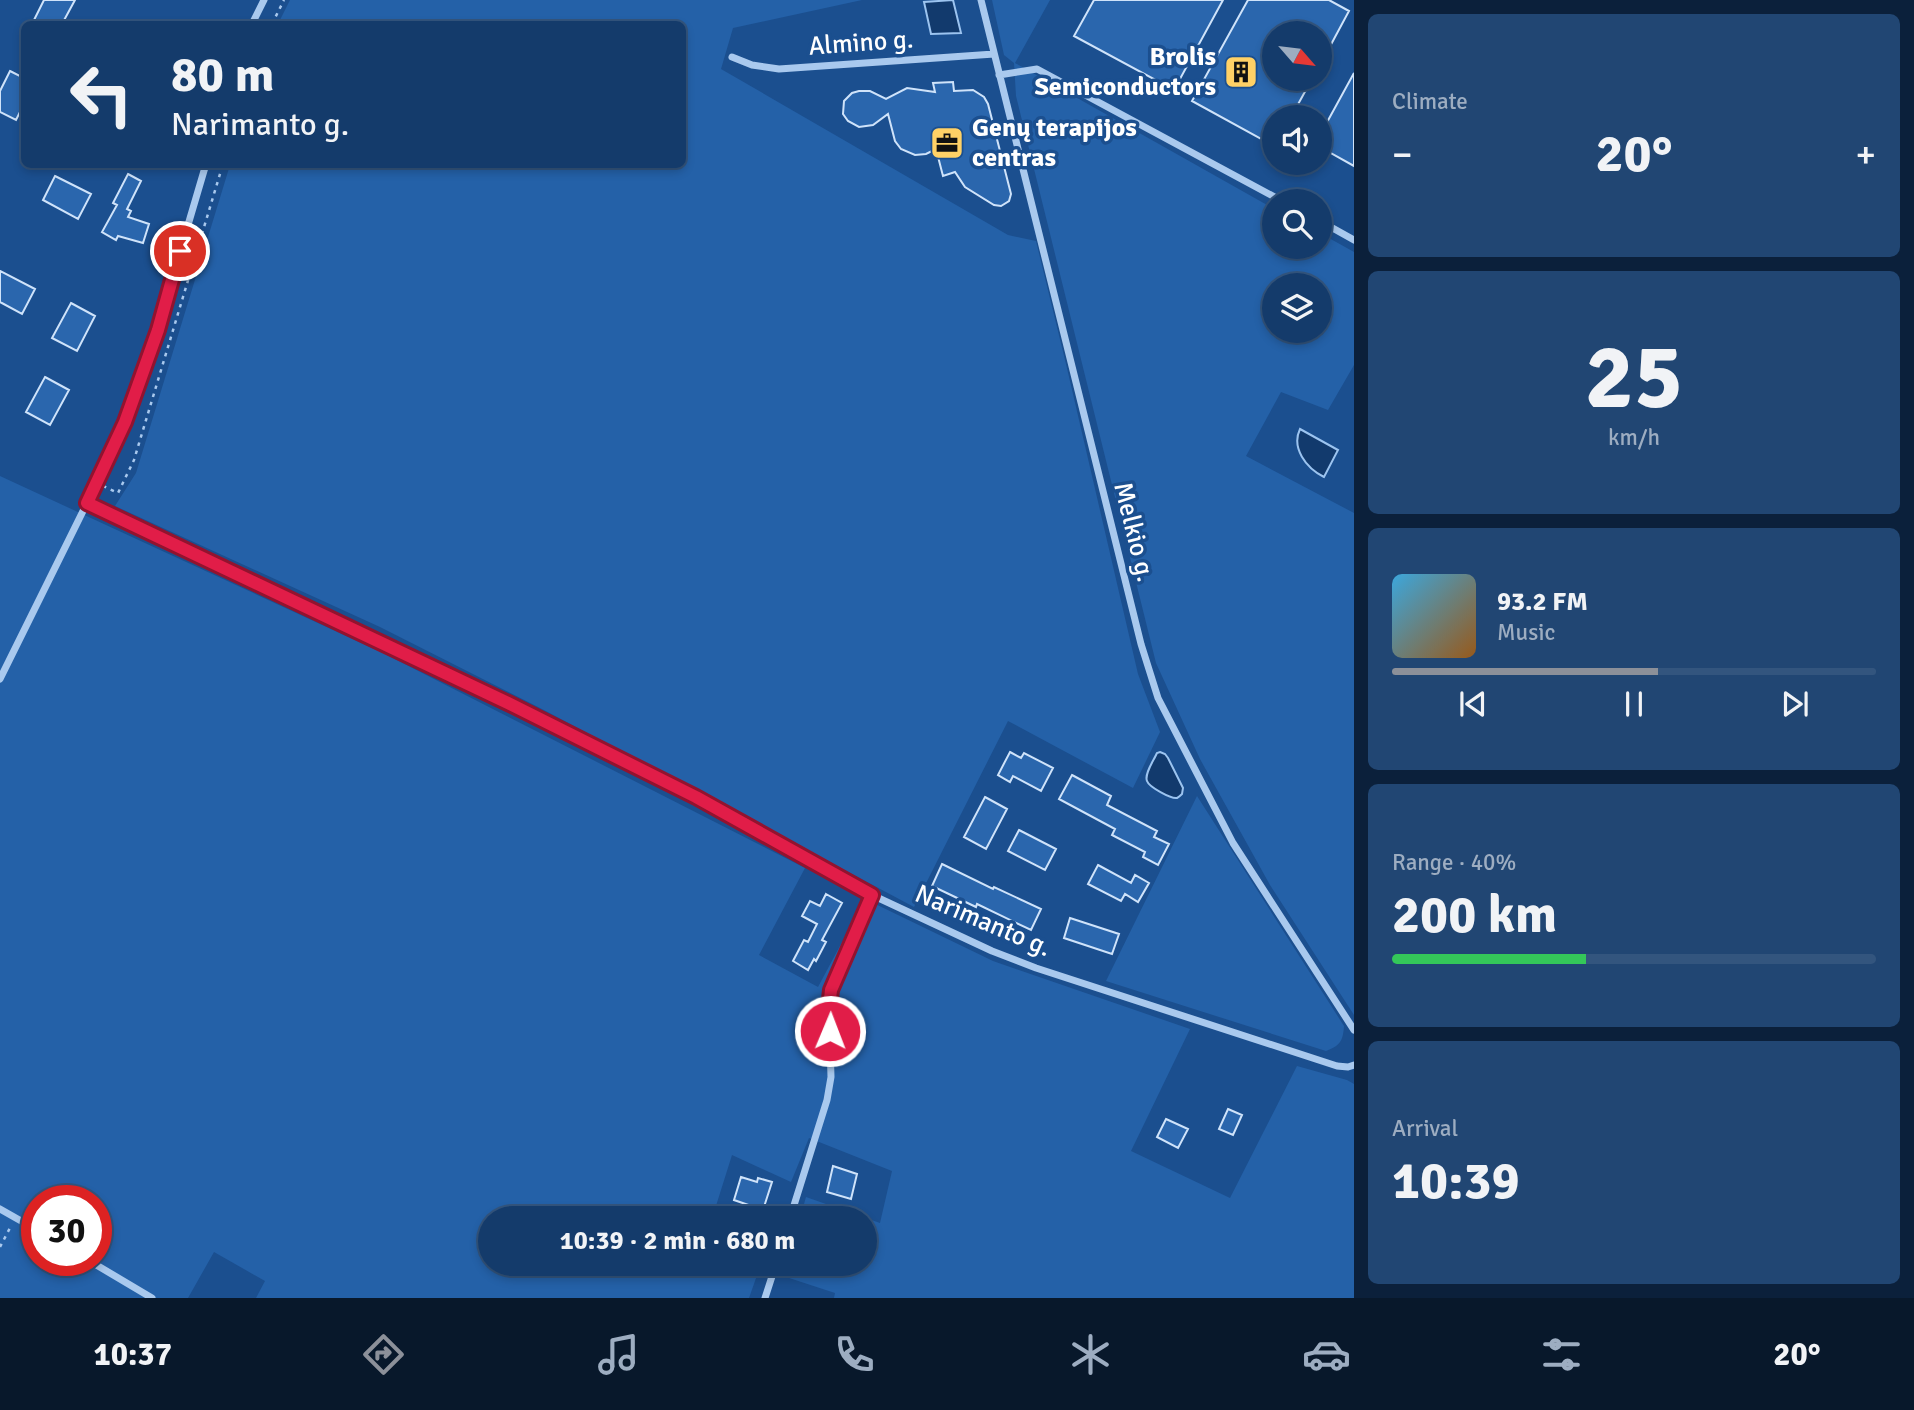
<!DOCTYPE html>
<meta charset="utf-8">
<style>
:root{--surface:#143b6b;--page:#214673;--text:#f1f3f6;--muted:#9dadc1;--line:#33557e;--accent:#8c9099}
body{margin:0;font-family:Signika,sans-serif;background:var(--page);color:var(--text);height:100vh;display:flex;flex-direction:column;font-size:26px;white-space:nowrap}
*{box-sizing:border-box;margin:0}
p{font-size:23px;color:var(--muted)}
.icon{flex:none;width:38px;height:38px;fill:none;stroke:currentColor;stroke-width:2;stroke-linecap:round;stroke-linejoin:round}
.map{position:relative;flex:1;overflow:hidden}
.panel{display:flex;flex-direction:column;gap:14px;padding:14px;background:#0b203b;width:560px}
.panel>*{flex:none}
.guide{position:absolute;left:21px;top:21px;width:665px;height:147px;border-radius:10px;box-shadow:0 4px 10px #0003,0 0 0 2px var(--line);background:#143b6b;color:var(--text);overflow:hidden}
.needle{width:46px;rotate:118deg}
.tools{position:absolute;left:1262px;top:21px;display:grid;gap:14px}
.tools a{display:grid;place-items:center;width:70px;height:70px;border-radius:50%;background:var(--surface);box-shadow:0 4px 10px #0003,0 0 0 2px var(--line);font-size:35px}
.speed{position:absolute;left:21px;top:1185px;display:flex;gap:14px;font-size:35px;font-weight:700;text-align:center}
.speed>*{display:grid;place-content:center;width:91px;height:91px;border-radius:50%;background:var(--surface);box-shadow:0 4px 10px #0003,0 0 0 2px var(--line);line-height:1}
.speed .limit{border:10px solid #d22;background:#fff;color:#111}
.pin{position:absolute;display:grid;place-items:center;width:60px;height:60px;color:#fff;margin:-30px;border:4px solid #fff;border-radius:50%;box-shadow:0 2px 7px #0007}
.me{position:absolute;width:77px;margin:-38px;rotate:1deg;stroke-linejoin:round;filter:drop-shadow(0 0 5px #0008)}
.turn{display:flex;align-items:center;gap:24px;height:147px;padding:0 35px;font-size:32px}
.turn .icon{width:91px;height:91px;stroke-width:2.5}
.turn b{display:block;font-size:49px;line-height:60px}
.big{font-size:52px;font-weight:700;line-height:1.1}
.panel .card{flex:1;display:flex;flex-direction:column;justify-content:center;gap:10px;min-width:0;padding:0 24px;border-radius:10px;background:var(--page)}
.panel .dial{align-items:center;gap:0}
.dial b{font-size:91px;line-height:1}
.song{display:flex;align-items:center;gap:21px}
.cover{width:84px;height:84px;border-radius:10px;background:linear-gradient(135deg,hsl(200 70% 55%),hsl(30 70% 35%))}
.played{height:7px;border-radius:4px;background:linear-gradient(90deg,var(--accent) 55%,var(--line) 55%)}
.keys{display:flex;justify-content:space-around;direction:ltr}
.heat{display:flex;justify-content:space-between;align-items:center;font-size:38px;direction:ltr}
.charge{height:10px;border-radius:5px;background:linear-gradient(90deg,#34c759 40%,var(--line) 0)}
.trip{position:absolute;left:478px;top:1206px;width:399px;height:70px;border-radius:35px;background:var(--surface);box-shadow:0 4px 10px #0003,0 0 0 2px var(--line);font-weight:700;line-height:70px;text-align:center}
.tabs{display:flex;height:112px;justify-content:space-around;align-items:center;background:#08182b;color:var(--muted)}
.tabs .icon{width:49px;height:49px}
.tabs .current{color:var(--accent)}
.tabs b{font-size:32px;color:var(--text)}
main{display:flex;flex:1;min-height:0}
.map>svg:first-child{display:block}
</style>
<main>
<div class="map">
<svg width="1354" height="1298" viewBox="0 0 1354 1298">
<rect width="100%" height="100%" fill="#1b4f8f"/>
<!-- green -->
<path fill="#2461a8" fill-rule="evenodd" d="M 290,0 L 862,0 L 733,28 L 721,69 L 1008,235 L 1036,241 L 1066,364 L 1138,674 L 1160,732 L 1133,788 L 1008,721 L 914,907 L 542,709 L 380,627 L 115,506 L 136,473 L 230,165 L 682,164 L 682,24 L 278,24 Z
M 992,0 L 1050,0 L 1015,63 L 1274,209 L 1274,247 L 1320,247 L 1320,233 L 1354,252 L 1354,365 L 1328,410 L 1281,392 L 1246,456 L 1354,513 L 1354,1015 L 1270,885 L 1200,759 L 1156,663 L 1016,96 L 1014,63 L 1004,55 ZM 1274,285 L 1320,285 L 1320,331 L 1274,331 Z
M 0,476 L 385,654 L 805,868 L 759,955 L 818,987 L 865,899 L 993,961 L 1190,1029 L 1131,1151 L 1230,1198 L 1297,1066 L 1347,1080 L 1354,1084 L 1354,1298 L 834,1298 L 835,1293 L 783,1276 L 786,1264 L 864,1264 L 864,1218 L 800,1218 L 806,1197 L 880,1223 L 892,1171 L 809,1138 L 791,1182 L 732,1155 L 715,1209 L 743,1218 L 490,1218 L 490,1264 L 761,1264 L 749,1298 L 256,1298 L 265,1281 L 214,1252 L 188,1298 L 0,1298 ZM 37,1200 L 96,1200 L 96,1260 L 37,1260 Z
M 1197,796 L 1344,1026 C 1343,1041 1340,1046 1326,1051 L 1106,981 Z"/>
<!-- water -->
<path fill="#123a6d" stroke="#9cc4f0" stroke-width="2" d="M 953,0 L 961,33 L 931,34 L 924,2 Z
M 1300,429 L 1338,450 L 1324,477 C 1306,468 1291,448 1300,429 Z
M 1160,752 L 1165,754 L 1168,758 L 1183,788 L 1182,794 C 1181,795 1179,797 1177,798 C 1171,799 1149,787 1147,781 C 1144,774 1154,760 1157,753 Z"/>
<!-- building -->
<path fill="#2a66ad" stroke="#cfe3fa" stroke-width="2" d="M 44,0 L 75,0 L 62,24 L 32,24 Z
M 1094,0 L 1223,0 L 1174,90 L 1074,36 Z
M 1248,0 L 1329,0 L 1349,11 L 1320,65 L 1320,33 L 1274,33 L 1274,79 L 1312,79 L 1291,117 L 1274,117 L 1274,146 L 1192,101 Z
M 10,71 L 24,78 L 24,104 L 16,120 L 0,112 L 0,91 Z
M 1354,73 L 1354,166 L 1320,147 L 1320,135 Z
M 953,82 L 954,91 L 973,90 L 984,97 L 988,104 L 1011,194 L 1009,201 L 1001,206 L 994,205 L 965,187 L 955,172 L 943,176 L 936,149 L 926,154 L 915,155 L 901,149 L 895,141 L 888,114 L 873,125 L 859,127 L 848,121 L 843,114 L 844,101 L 852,93 L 859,91 L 870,91 L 886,99 L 907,88 L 935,92 L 933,83 Z
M 128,174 L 141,181 L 127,209 L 131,211 L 128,217 L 149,224 L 143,243 L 118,236 L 116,240 L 102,232 L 117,205 L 113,203 Z
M 55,176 L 91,194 L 78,219 L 43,200 Z
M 0,271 L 35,289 L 22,314 L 0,302 Z
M 71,303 L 95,316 L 77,351 L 52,338 Z
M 45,377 L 69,390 L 50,425 L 26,412 Z
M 1010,752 L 1021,758 L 1024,753 L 1053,768 L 1041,791 L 1013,776 L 1010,782 L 998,775 Z
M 1072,775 L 1111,796 L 1107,805 L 1157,831 L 1154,837 L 1169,844 L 1158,865 L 1143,857 L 1145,852 L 1112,835 L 1115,829 L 1059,799 Z
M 985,797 L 1007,809 L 986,849 L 964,837 Z
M 1019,830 L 1056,849 L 1045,870 L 1008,851 Z
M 942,864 L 993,889 L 994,887 L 1041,909 L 1031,930 L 977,904 L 976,907 L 932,886 Z
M 1098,865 L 1131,883 L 1135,875 L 1149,883 L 1138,902 L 1125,894 L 1121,901 L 1088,884 Z
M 826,894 L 842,903 L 822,940 L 826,942 L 816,961 L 814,959 L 808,970 L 793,961 L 804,940 L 808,942 L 817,924 L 802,916 L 810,901 L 820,906 Z
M 1070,918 L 1119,934 L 1112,954 L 1064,938 Z
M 1228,1109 L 1242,1115 L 1233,1135 L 1219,1129 Z
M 1166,1119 L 1188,1129 L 1178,1148 L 1157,1137 Z
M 833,1166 L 857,1174 L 851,1199 L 827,1192 Z
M 741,1177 L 757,1182 L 758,1178 L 772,1182 L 763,1210 L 734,1200 Z"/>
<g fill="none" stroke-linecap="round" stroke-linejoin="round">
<!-- path -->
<path stroke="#a9c9ee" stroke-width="2.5" stroke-dasharray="3.5 5" stroke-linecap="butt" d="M 272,24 L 284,0
M 103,486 L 118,493 L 134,460 L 223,164
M 0,1247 L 11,1226"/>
<!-- minor -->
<path stroke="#a9c9ee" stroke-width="7" d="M 981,0 L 1141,644 L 1158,698 L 1233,843 L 1354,1030
M 252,24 L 264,0
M 732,57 L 752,65 L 779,69 L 994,54
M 999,75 L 1037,69 L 1282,201
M 1320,221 L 1354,240
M 87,503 L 484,691 L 696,797 L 872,895 L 992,951 L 1036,968 L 1337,1066 L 1348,1067 L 1354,1065
M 0,679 L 87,503 L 125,422 L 157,330 L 206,164
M 0,1209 L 37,1230
M 790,1218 L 827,1100 L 831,1077 L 829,1008 L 831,990 L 872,895
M 88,1260 L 152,1298
M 765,1298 L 776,1264"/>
</g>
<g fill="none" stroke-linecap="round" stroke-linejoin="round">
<defs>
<path id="route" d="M 180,251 L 158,330 L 125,422 L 87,503 L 508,703 L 696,797 L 872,895 L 831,990 L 829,1008 L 830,1031"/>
</defs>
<!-- route casing -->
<use href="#route" stroke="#92132f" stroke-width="18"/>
<!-- route -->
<use href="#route" stroke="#e11d48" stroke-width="12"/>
</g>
<!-- icons -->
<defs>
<symbol id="building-square" viewBox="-11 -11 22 22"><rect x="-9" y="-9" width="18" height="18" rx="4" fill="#ffd166" stroke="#1b4f8f"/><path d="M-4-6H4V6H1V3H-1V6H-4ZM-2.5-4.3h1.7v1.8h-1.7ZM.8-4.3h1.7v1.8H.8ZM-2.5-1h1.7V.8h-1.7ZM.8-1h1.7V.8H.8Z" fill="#111"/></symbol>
<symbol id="office-square" viewBox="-11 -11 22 22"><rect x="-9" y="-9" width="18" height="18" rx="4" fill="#ffd166" stroke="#1b4f8f"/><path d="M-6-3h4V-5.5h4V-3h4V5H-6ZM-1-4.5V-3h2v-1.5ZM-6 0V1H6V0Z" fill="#111"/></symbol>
</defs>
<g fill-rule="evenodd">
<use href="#building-square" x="1222" y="53" width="38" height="38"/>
<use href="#office-square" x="928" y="124" width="38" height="38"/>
</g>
<g text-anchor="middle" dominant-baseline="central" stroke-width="7" stroke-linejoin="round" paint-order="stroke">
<!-- street labels -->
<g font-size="26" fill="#fff" stroke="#1b4f8f">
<text transform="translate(861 43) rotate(-4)">Almino g.</text>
<text transform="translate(1134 532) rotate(76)">Melkio g.</text>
<text transform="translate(983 921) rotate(23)">Narimanto g.</text>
</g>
<!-- poi labels -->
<g font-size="26" font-weight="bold" fill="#fff" stroke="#1b4f8f" text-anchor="end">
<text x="1216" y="57">Brolis<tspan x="1216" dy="30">Semiconductors</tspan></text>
<text x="972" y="128" text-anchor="start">Genų terapijos<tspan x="972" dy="30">centras</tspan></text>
</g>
</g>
</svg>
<div class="tools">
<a><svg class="needle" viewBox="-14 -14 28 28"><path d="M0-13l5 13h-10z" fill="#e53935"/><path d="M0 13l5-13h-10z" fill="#9dadc1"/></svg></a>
<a><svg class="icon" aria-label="sound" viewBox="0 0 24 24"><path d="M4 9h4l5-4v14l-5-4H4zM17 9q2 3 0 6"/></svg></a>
<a><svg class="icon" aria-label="search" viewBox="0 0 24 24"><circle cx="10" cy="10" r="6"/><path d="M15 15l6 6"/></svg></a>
<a><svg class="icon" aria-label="layers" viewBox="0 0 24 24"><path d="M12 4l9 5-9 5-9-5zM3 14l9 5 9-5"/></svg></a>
</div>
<div class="speed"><div class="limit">30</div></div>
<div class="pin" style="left:180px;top:251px;background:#d93025"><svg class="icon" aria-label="arrive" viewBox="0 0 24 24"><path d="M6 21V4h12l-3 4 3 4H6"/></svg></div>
<svg class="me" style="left:830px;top:1031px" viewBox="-20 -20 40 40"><circle r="17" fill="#e11d48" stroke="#fff" stroke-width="3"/><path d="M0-11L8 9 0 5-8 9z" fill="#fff"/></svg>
<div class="trip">10:39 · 2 min · 680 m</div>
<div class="guide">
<div class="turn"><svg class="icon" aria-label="left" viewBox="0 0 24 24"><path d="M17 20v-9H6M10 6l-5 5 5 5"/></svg><div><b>80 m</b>Narimanto g.</div></div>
</div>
</div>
<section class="panel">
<div class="card"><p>Climate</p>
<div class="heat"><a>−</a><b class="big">20°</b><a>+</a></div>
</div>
<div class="card dial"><b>25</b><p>km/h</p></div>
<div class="card">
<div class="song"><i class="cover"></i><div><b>93.2 FM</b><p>Music</p></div></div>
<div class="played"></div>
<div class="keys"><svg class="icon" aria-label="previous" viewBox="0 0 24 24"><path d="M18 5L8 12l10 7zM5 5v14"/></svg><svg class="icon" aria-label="pause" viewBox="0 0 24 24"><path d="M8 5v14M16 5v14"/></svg><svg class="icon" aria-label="next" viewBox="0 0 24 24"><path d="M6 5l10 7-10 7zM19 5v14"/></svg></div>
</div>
<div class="card"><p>Range · 40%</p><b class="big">200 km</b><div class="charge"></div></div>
<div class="card"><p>Arrival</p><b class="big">10:39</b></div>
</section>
</main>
<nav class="tabs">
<b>10:37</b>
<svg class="icon current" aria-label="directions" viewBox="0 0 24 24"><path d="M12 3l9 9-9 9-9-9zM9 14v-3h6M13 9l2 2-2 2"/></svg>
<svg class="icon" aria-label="music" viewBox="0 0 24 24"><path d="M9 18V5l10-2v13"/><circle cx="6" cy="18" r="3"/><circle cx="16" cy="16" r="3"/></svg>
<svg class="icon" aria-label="phone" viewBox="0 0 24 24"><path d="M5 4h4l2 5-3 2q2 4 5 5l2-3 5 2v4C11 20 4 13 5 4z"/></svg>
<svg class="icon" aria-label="climate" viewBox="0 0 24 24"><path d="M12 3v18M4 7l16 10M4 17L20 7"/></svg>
<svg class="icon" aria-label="car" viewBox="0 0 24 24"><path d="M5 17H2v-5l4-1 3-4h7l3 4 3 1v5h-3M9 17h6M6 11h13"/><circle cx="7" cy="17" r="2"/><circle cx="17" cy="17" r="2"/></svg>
<svg class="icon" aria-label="filters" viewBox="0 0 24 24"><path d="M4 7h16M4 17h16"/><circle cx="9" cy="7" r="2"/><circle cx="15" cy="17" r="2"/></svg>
<b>20°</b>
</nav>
